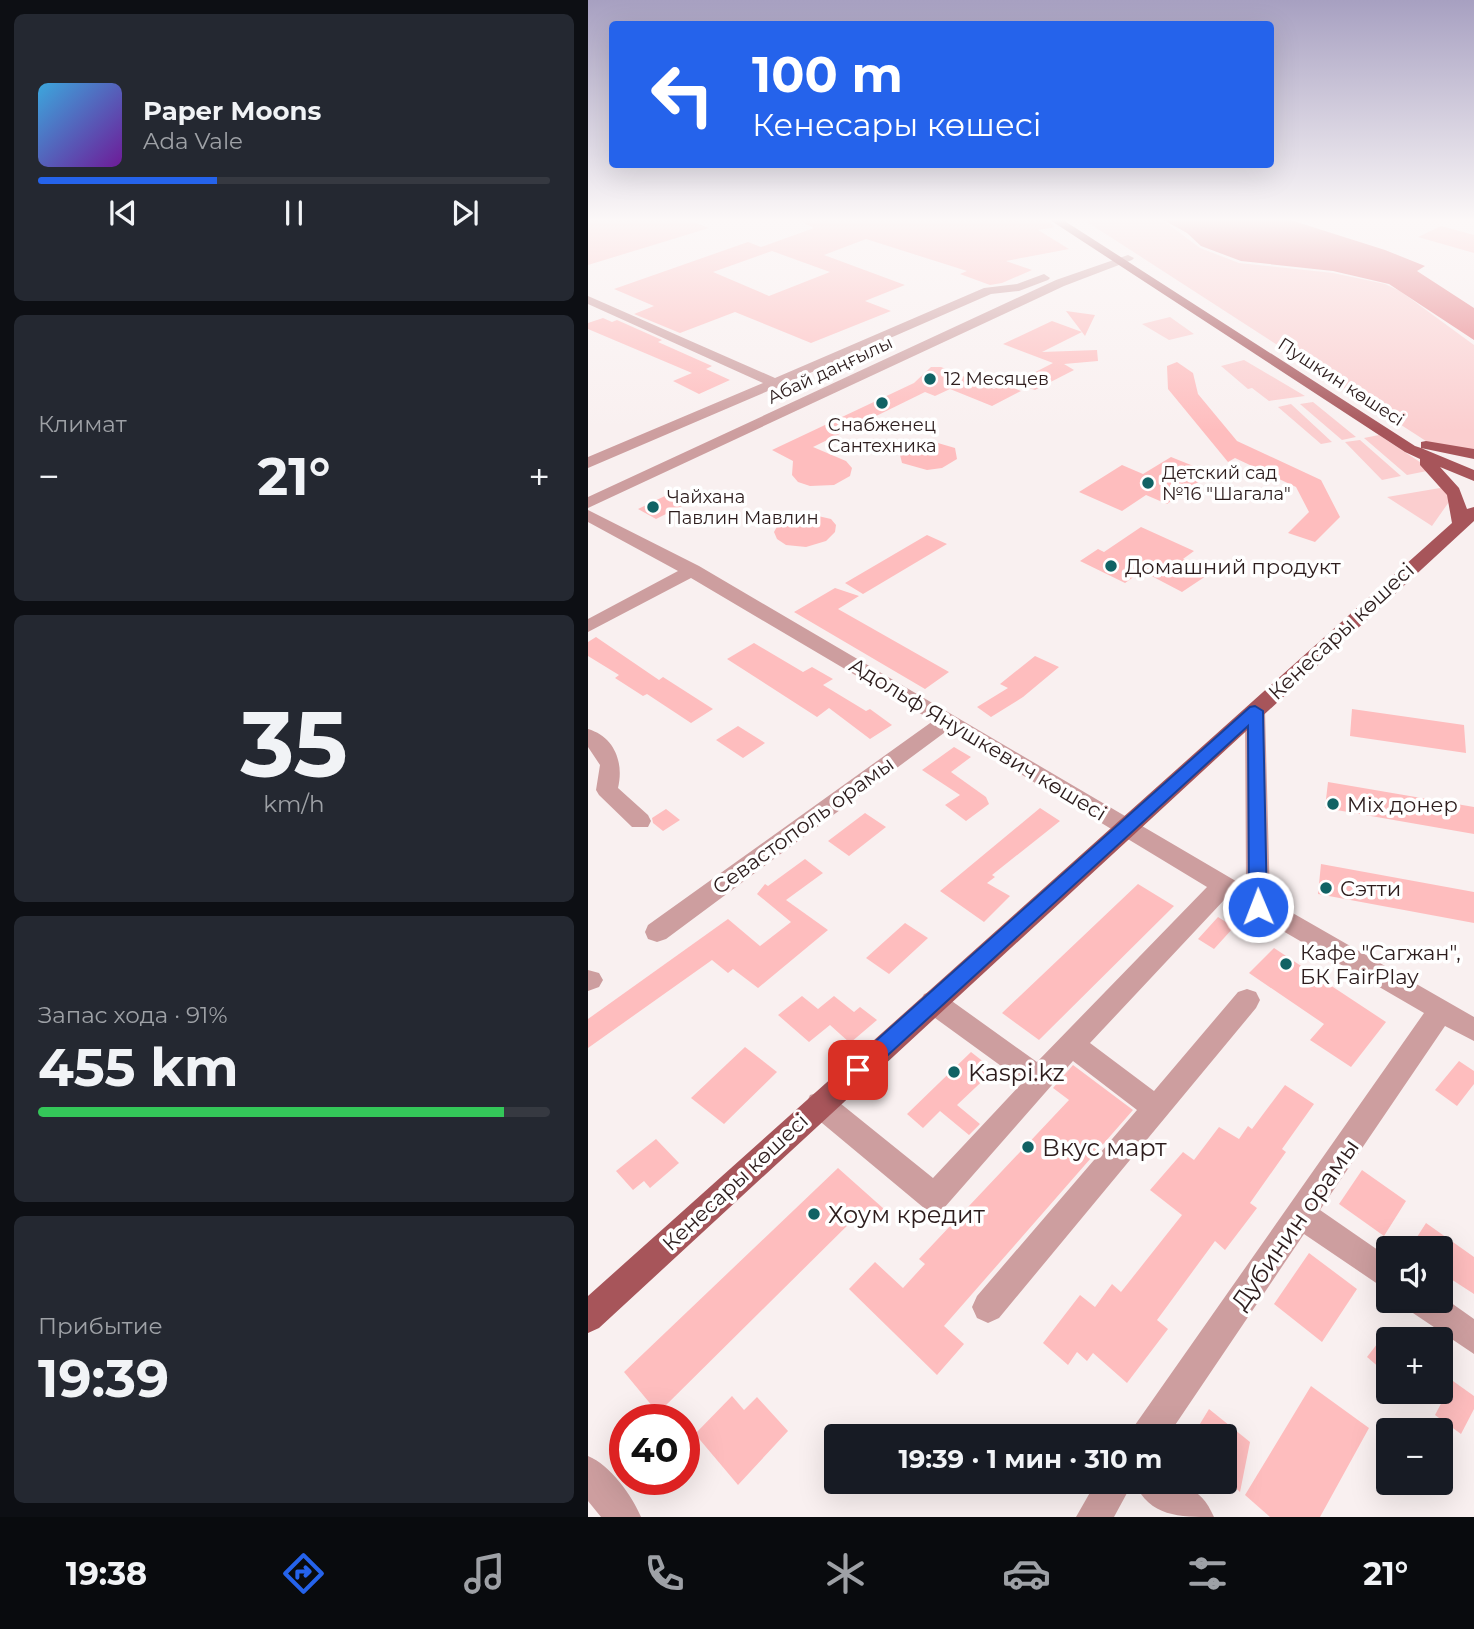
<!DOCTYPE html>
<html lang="ru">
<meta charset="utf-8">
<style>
:root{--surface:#171b24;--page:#242831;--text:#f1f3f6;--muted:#9ea1a6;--line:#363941;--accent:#2563eb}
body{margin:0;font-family:Montserrat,sans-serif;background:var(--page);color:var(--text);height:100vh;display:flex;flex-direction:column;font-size:26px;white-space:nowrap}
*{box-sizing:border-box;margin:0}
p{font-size:23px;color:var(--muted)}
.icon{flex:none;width:38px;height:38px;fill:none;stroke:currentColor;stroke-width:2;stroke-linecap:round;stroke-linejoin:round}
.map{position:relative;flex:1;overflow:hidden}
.side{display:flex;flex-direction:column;gap:14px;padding:14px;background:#0d0f14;width:588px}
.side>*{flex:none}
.banner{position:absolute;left:21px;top:21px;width:665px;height:147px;border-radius:7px;box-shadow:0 7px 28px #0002;background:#2563eb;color:#fff;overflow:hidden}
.controls{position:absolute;left:788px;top:1236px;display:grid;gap:14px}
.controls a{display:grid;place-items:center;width:77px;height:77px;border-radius:7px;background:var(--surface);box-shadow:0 7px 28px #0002;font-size:35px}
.speed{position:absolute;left:21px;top:1404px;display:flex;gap:14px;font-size:35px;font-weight:700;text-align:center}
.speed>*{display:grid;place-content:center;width:91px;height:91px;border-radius:50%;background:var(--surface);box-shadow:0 7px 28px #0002;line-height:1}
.speed .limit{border:10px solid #d22;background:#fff;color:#111}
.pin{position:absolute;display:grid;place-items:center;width:60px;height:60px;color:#fff;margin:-30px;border-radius:14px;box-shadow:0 4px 10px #0006}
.me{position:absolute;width:77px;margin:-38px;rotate:359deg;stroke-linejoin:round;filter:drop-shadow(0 0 5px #0008)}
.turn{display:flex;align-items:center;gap:24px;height:147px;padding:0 28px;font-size:32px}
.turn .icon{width:91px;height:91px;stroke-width:2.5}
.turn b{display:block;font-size:49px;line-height:60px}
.big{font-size:52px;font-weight:700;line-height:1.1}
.side .tile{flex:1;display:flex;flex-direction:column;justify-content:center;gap:10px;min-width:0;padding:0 24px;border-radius:10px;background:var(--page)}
.side .dial{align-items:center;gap:0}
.dial b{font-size:91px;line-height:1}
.song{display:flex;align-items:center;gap:21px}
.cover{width:84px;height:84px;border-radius:10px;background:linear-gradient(135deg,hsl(200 70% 55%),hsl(280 70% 35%))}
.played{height:7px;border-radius:4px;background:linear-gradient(90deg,var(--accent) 35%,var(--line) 35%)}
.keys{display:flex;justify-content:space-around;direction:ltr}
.heat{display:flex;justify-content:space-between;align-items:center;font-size:38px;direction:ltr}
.charge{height:10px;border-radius:5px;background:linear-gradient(90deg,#34c759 91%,var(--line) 0)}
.trip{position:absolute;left:236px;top:1424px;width:413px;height:70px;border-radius:7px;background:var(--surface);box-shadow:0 7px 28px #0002;font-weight:700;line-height:70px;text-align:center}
.tab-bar{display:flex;height:112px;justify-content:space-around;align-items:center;background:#090b0e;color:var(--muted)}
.tab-bar .icon{width:49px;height:49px}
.tab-bar .selected{color:var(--accent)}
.tab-bar b{font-size:32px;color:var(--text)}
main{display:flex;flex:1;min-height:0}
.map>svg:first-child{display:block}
</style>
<main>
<section class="side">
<div class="tile">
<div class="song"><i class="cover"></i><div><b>Paper Moons</b><p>Ada Vale</p></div></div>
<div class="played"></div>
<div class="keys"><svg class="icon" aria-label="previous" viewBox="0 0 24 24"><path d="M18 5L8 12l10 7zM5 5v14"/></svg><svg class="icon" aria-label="pause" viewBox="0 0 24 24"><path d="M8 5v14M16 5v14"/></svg><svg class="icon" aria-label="next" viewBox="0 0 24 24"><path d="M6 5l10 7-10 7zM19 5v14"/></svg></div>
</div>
<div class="tile"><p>Климат</p>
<div class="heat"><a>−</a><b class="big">21°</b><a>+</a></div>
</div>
<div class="tile dial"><b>35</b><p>km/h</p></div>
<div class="tile"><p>Запас хода · 91%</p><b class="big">455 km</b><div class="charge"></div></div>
<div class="tile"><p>Прибытие</p><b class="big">19:39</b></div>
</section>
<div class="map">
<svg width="886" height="1517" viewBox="0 0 886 1517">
<rect width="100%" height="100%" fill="#f9f0f0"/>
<!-- green -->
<path fill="#fbcecf" d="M 493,218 L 565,218 L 580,224 L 612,248 L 651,263 L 745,273 L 797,284 L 812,291 L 886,345 L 886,452 L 841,443 Z
M 582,317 L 606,334 L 581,340 L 554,324 Z
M 656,360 L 717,396 L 681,401 L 664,388 L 660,389 L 633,366 Z
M 725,402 L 768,437 L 754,440 L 712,404 Z
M 703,404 L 744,442 L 733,444 L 690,407 Z
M 791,435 L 844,470 L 819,475 L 776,438 Z
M 772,440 L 813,476 L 794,480 L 757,442 Z
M 858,487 L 863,499 L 844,526 L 799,497 Z"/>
<!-- water -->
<path fill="#e78187" d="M 572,218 L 696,218 L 797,250 L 837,266 L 829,271 L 886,308 L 886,340 L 801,284 L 745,271 L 653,261 L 613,246 L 599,233 Z"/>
<!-- building -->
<path fill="#febdbe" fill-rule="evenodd" d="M 0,218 L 95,218 L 121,228 L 0,265 Z
M 207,218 L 456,218 L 467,227 L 450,230 L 481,249 L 418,261 L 444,270 L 414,283 L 402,285 L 372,274 L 379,271 L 278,239 L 236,255 L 317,285 L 277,301 L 303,311 L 223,343 L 147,312 L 92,333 L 46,314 L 66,306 L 26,289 L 160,242 L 173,247 L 226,228 ZM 184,251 L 242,272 L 181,296 L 125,272 Z
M 853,226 L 886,235 L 886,253 L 830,237 Z
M 478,311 L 507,315 L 497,336 L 494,332 L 454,352 L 509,350 L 510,361 L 476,364 L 486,370 L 447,390 L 426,383 L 465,363 L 415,344 L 464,321 L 494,332 Z
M 15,318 L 24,322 L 29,320 L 74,340 L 70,342 L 124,366 L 118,369 L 142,380 L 111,394 L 85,381 L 104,373 L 0,329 L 0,323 Z
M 589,362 L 605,373 L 610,394 L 649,441 L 733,480 L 752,517 L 727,542 L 700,533 L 721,512 L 708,487 L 647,458 L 640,462 L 580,389 L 579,366 Z
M 343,367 L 353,367 L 406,389 L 416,384 L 433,391 L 404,406 L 362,389 L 347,396 L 337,392 L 225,447 L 258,461 L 264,468 L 262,476 L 246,485 L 222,486 L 210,482 L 204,475 L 205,461 L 184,450 L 326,383 Z
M 343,441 L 367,448 L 369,459 L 354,468 L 339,470 L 314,463 L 312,455 L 317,448 Z
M 583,457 L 623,473 L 579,504 L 558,495 L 534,511 L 491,492 L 534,465 L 555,474 Z
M 81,494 L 98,504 L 68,519 L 50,509 Z
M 217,513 L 243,519 L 248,525 L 247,532 L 238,541 L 218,547 L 198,545 L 189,539 L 186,532 L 191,523 Z
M 553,527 L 606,551 L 595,559 L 624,572 L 594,592 L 554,571 L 537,583 L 492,561 L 510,549 L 516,552 Z
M 339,535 L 359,544 L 275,594 L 257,583 Z
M 247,588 L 271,596 L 250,609 L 361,672 L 337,689 L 206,612 Z
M 8,637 L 71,680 L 75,677 L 125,709 L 103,723 L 59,694 L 55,696 L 27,678 L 31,675 L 0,656 L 0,642 Z
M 166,643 L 215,672 L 224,667 L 245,679 L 235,685 L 278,711 L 282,709 L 304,725 L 282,739 L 241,708 L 229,717 L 139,659 Z
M 447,656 L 471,667 L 435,697 L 403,717 L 389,707 L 420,688 L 412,684 Z
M 764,709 L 876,725 L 878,753 L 762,736 Z
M 150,726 L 177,743 L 155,758 L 128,740 Z
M 366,747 L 383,757 L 363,772 L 398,797 L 401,804 L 378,821 L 357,805 L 372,795 L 334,770 Z
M 740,782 L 886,807 L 886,834 L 737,808 Z
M 452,808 L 472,821 L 404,875 L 407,877 L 399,883 L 422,896 L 396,922 L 352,891 Z
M 78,809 L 92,820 L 75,831 L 65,823 L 64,818 Z
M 277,813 L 298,827 L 261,856 L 240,841 Z
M 217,859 L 235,873 L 198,900 L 240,930 L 170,988 L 145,969 L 140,973 L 124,960 L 0,1048 L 0,1019 L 140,919 L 172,946 L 203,922 L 169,894 L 177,884 L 180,886 Z
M 733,864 L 886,892 L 886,923 L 730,894 Z
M 550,884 L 586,906 L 451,1040 L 414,1013 Z
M 630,917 L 646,927 L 626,949 L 610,939 Z
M 317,923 L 340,938 L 301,974 L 278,958 Z
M 686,948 L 798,1022 L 763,1067 L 722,1040 L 736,1024 L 661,973 Z
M 214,996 L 230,1009 L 246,996 L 266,1012 L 272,1007 L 289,1020 L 262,1043 L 242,1025 L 221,1042 L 190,1015 Z
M 157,1047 L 189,1072 L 136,1124 L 103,1098 Z
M 383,1052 L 406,1070 L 369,1105 L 392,1124 L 381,1135 L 352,1111 L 335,1128 L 319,1114 Z
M 871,1061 L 886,1071 L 886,1084 L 869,1106 L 847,1090 Z
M 485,1065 L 545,1110 L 356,1326 L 376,1344 L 349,1375 L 261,1289 L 287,1262 L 315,1288 L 337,1264 L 331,1259 L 481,1100 L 465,1088 Z
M 697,1085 L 726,1104 L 694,1149 L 698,1152 L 662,1203 L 669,1208 L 637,1250 L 627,1241 L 569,1320 L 580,1329 L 539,1383 L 505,1353 L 499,1361 L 489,1352 L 480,1365 L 455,1343 L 492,1295 L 507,1307 L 524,1284 L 533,1292 L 594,1215 L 562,1190 L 595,1152 L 606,1160 L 631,1127 L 651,1139 L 660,1126 L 664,1129 Z
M 68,1139 L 91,1163 L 62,1188 L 56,1181 L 45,1190 L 28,1171 Z
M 250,1168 L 296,1209 L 283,1222 L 273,1212 L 70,1413 L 36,1372 Z
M 774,1170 L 818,1201 L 796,1236 L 751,1204 Z
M 838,1223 L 886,1257 L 886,1294 L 852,1272 L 852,1248 L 822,1248 Z
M 721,1253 L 769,1289 L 734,1342 L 686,1304 Z
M 800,1330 L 800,1375 L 779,1357 Z
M 865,1381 L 886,1396 L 886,1409 L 873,1434 L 847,1415 Z
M 723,1386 L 781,1428 L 732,1517 L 682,1517 L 657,1495 Z
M 144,1396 L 156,1410 L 169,1397 L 200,1431 L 150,1485 L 107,1434 Z
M 621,1409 L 662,1442 L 652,1492 L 637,1478 L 637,1437 L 604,1437 Z"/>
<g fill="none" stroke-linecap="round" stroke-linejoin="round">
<!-- minor -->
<path fill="#cd9e9f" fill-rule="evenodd" d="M 540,255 L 546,258 L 544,260 L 476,286 L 0,508 L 0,497 L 468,280 Z
M 456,274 L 462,278 L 460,280 L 431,291 L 403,294 L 199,383 L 204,387 L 202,390 L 187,388 L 0,468 L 0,457 L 175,383 L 0,304 L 0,296 L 187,378 L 396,288 L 429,284 Z
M 0,510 L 111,566 L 658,887 L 657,711 L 660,706 L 674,706 L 677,711 L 682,900 L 886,1017 L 886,1041 L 857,1026 L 732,1210 L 800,1257 L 800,1291 L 716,1234 L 579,1437 L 542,1437 L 547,1425 L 836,1013 L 638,898 L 502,1043 L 566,1091 L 650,992 L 659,989 L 668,992 L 672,1000 L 668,1008 L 411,1318 L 400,1323 L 389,1318 L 384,1307 L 389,1296 L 549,1110 L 485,1061 L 356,1208 L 346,1212 L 336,1208 L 222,1113 L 218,1104 L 222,1095 L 232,1092 L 242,1095 L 345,1178 L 435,1082 L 336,1010 L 332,1002 L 336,994 L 345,991 L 354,994 L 449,1062 L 619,887 L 360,730 L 78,939 L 69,942 L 60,939 L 57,932 L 60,925 L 345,721 L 103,578 L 0,632 L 0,619 L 90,571 L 0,522 Z
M 0,729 C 27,737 36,763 30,788 L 60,815 L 63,821 L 60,827 L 44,827 L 11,795 L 8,790 L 12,765 L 0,747 Z
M 0,970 L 11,973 L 15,980 L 11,987 L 0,991 Z
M 852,1295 L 886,1319 L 886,1354 L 822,1311 L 817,1300 L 852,1300 Z
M 0,1456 C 22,1465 44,1495 53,1517 L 13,1517 L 0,1501 Z
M 508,1482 L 545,1482 L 526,1517 L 488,1517 Z
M 546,1482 C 580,1482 610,1478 626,1517 C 591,1517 562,1517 546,1482 Z"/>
<!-- major -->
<path fill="#a7555a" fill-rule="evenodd" d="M 459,218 L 472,218 L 827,446 L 833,448 L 833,442 L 838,441 L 886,449 L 886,459 L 833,448 L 886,470 L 886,481 L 852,467 L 871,488 L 879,509 L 886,507 L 886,521 L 11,1328 L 0,1333 L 0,1296 L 864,523 L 859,495 L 832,465 L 832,459 L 817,452 Z"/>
</g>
<!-- sky -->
<linearGradient id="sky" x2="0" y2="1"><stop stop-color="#a7a0c1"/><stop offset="0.51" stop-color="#fcf8f8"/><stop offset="1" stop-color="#fcf8f8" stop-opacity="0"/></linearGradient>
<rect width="886" height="431" fill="url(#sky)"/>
<!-- route -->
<path fill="#2563eb" stroke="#184099" stroke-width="2" d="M 667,706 L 675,711 L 679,907 L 676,912 L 663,912 L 661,907 L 660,726 L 277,1076 L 270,1079 L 263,1076 L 260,1070 L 263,1063 L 662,707 Z"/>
<!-- markers -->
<g fill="#116264" stroke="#fff" stroke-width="2.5">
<circle cx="342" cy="379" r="7"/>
<circle cx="294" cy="403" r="7"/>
<circle cx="560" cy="483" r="7"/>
<circle cx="65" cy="507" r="7"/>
<circle cx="523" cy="566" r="7"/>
<circle cx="745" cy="804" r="7"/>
<circle cx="738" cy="888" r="7"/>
<circle cx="698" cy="964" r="7"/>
<circle cx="366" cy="1072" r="7"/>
<circle cx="440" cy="1147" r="7"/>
<circle cx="226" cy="1214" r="7"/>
</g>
<g text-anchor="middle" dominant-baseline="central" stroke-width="7" stroke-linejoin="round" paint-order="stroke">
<!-- far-street labels -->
<g font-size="18" fill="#2d1d1d" stroke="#fff">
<text transform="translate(242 370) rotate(-25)">Абай даңғылы</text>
<text transform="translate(753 382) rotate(33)">Пушкин көшесі</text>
</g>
<!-- far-poi labels -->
<g font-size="18" fill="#2d1d1d" stroke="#fff" text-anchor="start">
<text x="356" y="379">12 Месяцев</text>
<text x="294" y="425" text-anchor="middle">Снабженец<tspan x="294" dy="21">Сантехника</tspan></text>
<text x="574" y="473">Детский сад<tspan x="574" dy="21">№16 "Шагала"</tspan></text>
<text x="79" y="497">Чайхана<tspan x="79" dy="21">Павлин Мавлин</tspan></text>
</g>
<!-- poi labels -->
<g font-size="21" fill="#2d1d1d" stroke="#fff" text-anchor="start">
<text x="537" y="566">Домашний продукт</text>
<text x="759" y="804">Mix донер</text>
<text x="752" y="888">Сэтти</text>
<text x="712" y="952">Кафе "Сагжан",<tspan x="712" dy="24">БК FairPlay</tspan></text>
</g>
<!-- street labels -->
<g font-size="21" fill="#2d1d1d" stroke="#fff">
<text transform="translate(753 631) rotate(-43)">Кенесары көшесі</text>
<text transform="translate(390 739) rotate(31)">Адольф Янушкевич көшесі</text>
<text transform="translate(215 825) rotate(-36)">Севастополь орамы</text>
<text transform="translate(147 1182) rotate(-43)">Кенесары көшесі</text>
</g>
<!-- near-poi labels -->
<g font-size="24" fill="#2d1d1d" stroke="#fff" text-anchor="start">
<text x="380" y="1072">Kaspi.kz</text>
<text x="454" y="1147">Вкус март</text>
<text x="240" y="1214">Хоум кредит</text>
</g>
<!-- near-street labels -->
<g font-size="24" fill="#2d1d1d" stroke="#fff">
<text transform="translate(707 1224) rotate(-55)">Дубинин орамы</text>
</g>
</g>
</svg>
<div class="controls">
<a><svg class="icon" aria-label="sound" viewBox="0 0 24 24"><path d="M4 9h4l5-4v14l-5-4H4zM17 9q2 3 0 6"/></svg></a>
<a>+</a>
<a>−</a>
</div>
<div class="speed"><div class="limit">40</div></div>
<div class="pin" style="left:270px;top:1070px;background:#d93025"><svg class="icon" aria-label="arrive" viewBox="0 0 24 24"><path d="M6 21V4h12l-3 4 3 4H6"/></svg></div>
<svg class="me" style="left:670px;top:907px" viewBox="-20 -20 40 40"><circle r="17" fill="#2563eb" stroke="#fff" stroke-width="3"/><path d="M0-11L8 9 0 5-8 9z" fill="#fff"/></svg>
<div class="trip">19:39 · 1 мин · 310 m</div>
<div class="banner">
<div class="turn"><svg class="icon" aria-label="left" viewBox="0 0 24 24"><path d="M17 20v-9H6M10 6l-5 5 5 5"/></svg><div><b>100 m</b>Кенесары көшесі</div></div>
</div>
</div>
</main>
<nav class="tab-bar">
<b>19:38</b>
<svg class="icon selected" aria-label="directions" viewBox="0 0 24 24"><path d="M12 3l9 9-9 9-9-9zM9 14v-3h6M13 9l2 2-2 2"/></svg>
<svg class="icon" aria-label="music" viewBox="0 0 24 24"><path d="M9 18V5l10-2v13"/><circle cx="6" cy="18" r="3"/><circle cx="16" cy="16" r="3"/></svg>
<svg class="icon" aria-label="phone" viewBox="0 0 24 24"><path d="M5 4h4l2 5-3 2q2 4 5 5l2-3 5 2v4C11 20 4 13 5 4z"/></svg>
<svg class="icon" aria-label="climate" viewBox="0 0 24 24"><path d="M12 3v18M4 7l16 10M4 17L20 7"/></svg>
<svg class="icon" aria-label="car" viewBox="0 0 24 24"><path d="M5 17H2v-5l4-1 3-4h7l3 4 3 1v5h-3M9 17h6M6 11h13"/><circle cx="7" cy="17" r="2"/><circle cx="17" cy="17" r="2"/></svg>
<svg class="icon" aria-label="filters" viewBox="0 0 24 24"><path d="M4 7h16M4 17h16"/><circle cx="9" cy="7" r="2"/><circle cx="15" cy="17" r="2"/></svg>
<b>21°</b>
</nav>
